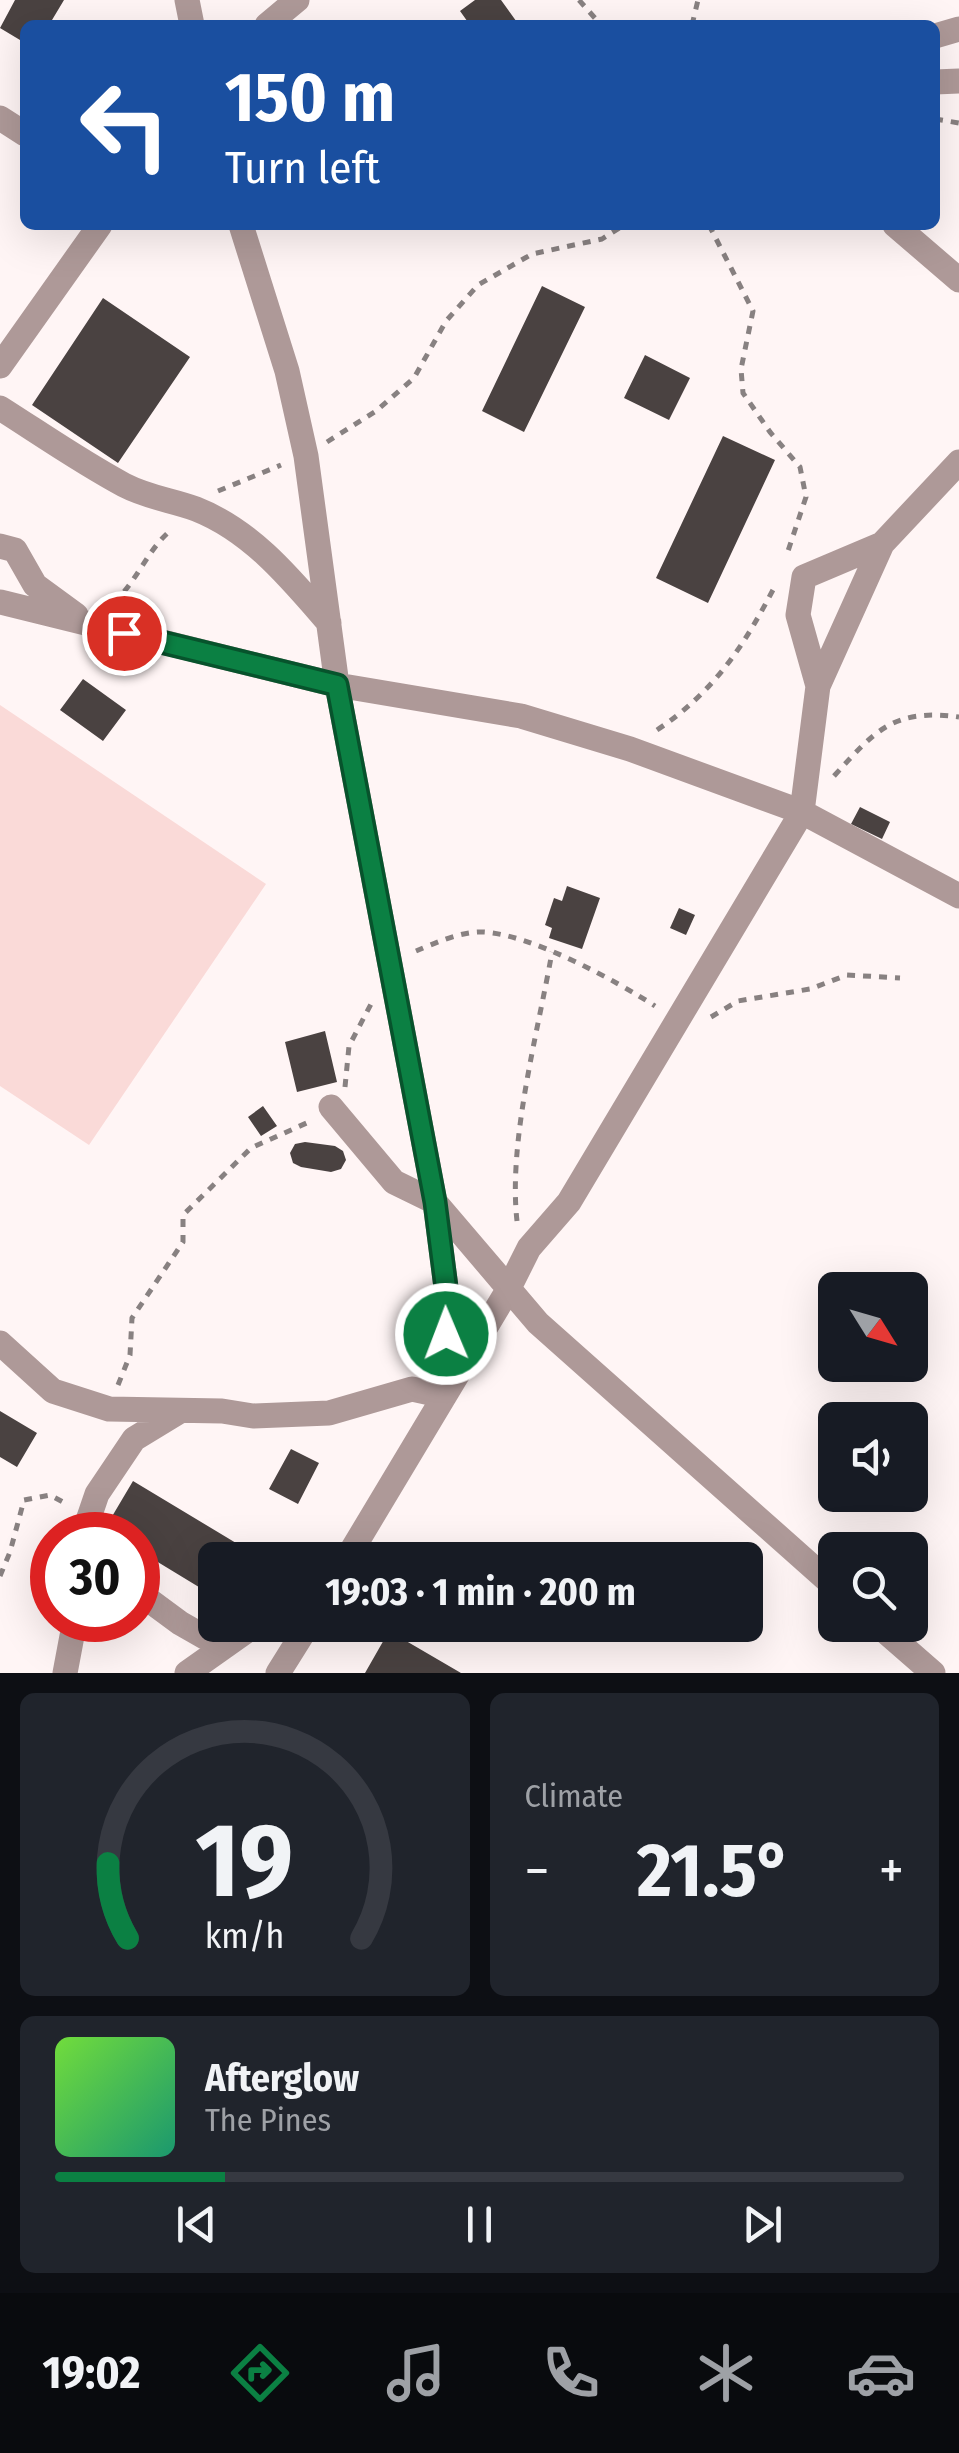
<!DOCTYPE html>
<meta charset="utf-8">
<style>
:root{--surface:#171b24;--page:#20242c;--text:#f1f3f6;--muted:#9ea1a6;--line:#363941;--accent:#0b8043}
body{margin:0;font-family:"Fira Sans Condensed",sans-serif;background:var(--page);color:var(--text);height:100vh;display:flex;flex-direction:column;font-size:38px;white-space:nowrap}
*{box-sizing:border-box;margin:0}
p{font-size:32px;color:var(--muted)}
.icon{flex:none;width:55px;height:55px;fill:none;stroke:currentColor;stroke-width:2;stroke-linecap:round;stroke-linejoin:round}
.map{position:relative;height:1673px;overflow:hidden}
.details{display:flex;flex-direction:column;gap:20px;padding:20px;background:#0d0f14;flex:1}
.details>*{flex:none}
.top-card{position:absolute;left:20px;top:20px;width:920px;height:210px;border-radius:15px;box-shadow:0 10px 40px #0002;background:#1a4fa0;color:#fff;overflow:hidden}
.needle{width:65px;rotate:127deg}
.tools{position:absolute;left:818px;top:1272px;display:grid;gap:20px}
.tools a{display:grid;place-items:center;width:110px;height:110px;border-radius:15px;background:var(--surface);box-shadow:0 10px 40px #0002;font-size:50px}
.speed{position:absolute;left:30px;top:1512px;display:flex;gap:20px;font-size:50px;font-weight:700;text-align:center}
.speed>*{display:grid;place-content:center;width:130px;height:130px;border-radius:50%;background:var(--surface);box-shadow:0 10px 40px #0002;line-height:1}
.speed .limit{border:15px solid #d22;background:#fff;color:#111}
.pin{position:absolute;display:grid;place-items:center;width:85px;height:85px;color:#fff;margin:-42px;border:5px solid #fff;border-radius:50%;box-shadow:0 2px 10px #0007}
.me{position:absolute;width:110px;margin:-55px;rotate:359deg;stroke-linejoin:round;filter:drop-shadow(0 0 8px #0008)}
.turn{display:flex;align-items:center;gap:35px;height:210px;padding:0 40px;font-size:45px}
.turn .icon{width:130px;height:130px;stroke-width:2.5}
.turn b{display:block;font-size:70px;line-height:85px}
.big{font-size:75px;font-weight:700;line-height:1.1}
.details .card{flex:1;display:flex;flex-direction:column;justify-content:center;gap:15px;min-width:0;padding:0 35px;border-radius:15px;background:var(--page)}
.details .dial{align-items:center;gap:0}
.dial svg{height:260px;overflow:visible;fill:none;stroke:var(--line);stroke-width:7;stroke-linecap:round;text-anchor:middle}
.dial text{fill:var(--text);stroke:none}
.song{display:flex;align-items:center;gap:30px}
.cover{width:120px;height:120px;border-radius:15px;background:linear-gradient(135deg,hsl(100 70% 55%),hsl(160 70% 35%))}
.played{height:10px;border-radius:5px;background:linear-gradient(90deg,var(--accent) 20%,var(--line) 20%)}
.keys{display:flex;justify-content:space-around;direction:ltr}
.heat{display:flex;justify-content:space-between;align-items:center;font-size:55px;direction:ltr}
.details .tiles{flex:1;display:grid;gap:20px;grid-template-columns:1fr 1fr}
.card:last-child{grid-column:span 2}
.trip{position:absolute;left:198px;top:1542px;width:565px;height:100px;border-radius:15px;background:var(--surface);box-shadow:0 10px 40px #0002;font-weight:700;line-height:100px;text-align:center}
.tab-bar{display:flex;height:160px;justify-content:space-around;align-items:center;background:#090b0e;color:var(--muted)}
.tab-bar .icon{width:70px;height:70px}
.tab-bar .selected{color:var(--accent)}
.tab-bar b{font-size:45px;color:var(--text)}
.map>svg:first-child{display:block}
</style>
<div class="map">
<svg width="959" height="1673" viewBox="0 0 959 1673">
<rect width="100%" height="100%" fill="#fff5f5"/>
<!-- green -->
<path fill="#fadad8" d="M 0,705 L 266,884 L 89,1145 L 0,1086 Z"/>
<!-- building -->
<path fill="#4a4241" d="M 15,0 L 64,0 L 49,25 L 25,25 L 25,43 L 0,28 Z
M 475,0 L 501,0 L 519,25 L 470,25 L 460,11 Z
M 542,286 L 585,307 L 524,432 L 482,411 Z
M 103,298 L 190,357 L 118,463 L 32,405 Z
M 645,355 L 690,378 L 669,420 L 624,398 Z
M 723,436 L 775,460 L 708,603 L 656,578 Z
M 83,679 L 126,710 L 103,741 L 60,710 Z
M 860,807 L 890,822 L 882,839 L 851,824 Z
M 567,886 L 600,898 L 582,949 L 549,938 L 552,928 L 545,925 L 554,898 L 562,901 Z
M 679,908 L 695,915 L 686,935 L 670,928 Z
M 325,1031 L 337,1082 L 297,1092 L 285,1042 Z
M 263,1106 L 277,1126 L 261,1136 L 248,1117 Z
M 305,1142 L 335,1146 L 343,1151 L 346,1160 L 341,1169 L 331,1172 L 301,1167 L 293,1163 L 290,1153 L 295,1144 Z
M 0,1411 L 37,1433 L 17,1467 L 0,1457 Z
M 291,1449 L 319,1463 L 298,1504 L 269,1489 Z
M 133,1481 L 241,1546 L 233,1560 L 215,1560 L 212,1595 L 138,1550 L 138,1535 L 112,1535 L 104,1530 Z
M 389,1631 L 461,1673 L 365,1673 Z"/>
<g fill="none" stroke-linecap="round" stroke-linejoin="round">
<!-- path -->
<path stroke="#888181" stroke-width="5" stroke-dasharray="8 8" stroke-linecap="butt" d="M 579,0 L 601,25
M 692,25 L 698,0
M 935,119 L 959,123
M 709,225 L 753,311 L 741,369 L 743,393 L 770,432 L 800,467 L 806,497 L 786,557
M 327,442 L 376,411 L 414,378 L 446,321 L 478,285 L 532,254 L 602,239 L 624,225
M 218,491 L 281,465
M 113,603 C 137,582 147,550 171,530
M 657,730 C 714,692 744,646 775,586
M 834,776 C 875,731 893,708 959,717
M 416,951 C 435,943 462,931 483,932 C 530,934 615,980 655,1006
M 711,1017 L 738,1001 L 810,989 L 847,975 L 900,978
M 345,1087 L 349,1046 L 371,1004
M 517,1221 C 508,1141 538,1032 552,952
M 118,1385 L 130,1355 L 132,1318 L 183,1242 L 183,1215 L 251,1148 L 311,1121
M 0,1576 L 10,1552 L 24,1500 L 50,1495 L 65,1503"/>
<!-- street -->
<path stroke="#ae9998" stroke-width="25" d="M 187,0 L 192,25
M 267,25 L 297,0
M 935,36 L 959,29
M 935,82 L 959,81
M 0,118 L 25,134
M 895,225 L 959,280
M 0,366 L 100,225
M 0,408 C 41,434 81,462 124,485 C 149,498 172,500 196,509 C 252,531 291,579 329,623
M 0,546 L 15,550 L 35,585 L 76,615
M 0,602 L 337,685 L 521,716 L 630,749 L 802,812 L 959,896
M 818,686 L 798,615 L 804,577 L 882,544
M 331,1107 L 394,1182 L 435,1202 L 538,1323 L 835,1587
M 0,1343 L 53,1391 L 109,1409 L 222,1411 L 253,1416 L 329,1413 L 412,1389 L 444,1396 L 448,1303 L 435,1202 L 337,685 L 306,456 L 287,371 L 241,225
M 83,1535 L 97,1494 L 134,1439 L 180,1411
M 346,1560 L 508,1290 L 529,1248 L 569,1202 L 802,812 L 818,686 L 882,544 L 959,462
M 138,1592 L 180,1623 L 222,1647
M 878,1625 L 933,1673
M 65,1673 L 75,1620
M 187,1673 L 255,1625
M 278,1673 L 308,1625"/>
</g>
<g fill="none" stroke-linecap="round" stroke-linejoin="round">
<defs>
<path id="route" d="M 124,633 L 337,685 L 435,1202 L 448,1303 L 446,1334"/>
</defs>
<!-- route casing -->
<use href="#route" stroke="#07532c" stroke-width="25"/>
<!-- route -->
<use href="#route" stroke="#0b8043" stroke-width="18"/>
</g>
</svg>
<div class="tools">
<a><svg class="needle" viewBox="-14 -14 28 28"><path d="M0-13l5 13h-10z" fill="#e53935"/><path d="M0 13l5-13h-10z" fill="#9ea1a6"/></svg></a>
<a><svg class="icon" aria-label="sound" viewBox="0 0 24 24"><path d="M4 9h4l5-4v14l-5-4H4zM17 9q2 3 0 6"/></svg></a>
<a><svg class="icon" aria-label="search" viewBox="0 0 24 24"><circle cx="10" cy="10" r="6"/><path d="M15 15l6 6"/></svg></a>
</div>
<div class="speed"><div class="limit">30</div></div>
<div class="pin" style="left:124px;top:633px;background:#d93025"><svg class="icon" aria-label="arrive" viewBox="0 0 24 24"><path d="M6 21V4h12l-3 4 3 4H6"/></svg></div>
<svg class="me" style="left:446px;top:1334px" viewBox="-20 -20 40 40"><circle r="17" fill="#0b8043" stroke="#fff" stroke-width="3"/><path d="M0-11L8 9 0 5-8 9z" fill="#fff"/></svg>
<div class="trip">19:03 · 1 min · 200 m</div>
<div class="top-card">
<div class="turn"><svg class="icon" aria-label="left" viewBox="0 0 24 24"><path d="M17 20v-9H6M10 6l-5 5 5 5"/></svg><div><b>150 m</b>Turn left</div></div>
</div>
</div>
<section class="details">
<div class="tiles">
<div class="card dial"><svg viewBox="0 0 100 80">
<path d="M14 69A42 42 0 1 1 86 69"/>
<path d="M14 69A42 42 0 0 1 8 46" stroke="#0b8043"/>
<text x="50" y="56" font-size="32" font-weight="700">19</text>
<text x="50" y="72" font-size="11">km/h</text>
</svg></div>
<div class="card"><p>Climate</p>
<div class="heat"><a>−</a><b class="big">21.5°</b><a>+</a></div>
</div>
<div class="card">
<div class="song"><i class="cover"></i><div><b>Afterglow</b><p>The Pines</p></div></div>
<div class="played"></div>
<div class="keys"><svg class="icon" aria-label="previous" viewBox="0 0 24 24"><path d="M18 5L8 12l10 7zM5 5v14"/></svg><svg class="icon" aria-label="pause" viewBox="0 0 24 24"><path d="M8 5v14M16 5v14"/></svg><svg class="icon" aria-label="next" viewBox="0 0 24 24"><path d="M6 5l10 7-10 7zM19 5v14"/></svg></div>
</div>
</div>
</section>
<nav class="tab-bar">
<b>19:02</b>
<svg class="icon selected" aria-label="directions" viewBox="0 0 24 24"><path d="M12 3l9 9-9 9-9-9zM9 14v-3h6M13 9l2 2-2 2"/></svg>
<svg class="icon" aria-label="music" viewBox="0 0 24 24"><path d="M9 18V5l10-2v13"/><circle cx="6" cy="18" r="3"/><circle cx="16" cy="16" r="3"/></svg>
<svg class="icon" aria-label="phone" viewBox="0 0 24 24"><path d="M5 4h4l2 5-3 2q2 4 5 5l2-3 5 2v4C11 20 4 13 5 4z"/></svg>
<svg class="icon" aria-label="climate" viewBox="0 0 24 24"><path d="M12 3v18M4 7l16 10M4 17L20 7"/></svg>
<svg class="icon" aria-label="car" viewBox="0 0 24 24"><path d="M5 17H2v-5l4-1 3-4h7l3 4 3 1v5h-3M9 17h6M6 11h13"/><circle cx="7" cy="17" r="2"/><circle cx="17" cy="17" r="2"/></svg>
</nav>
